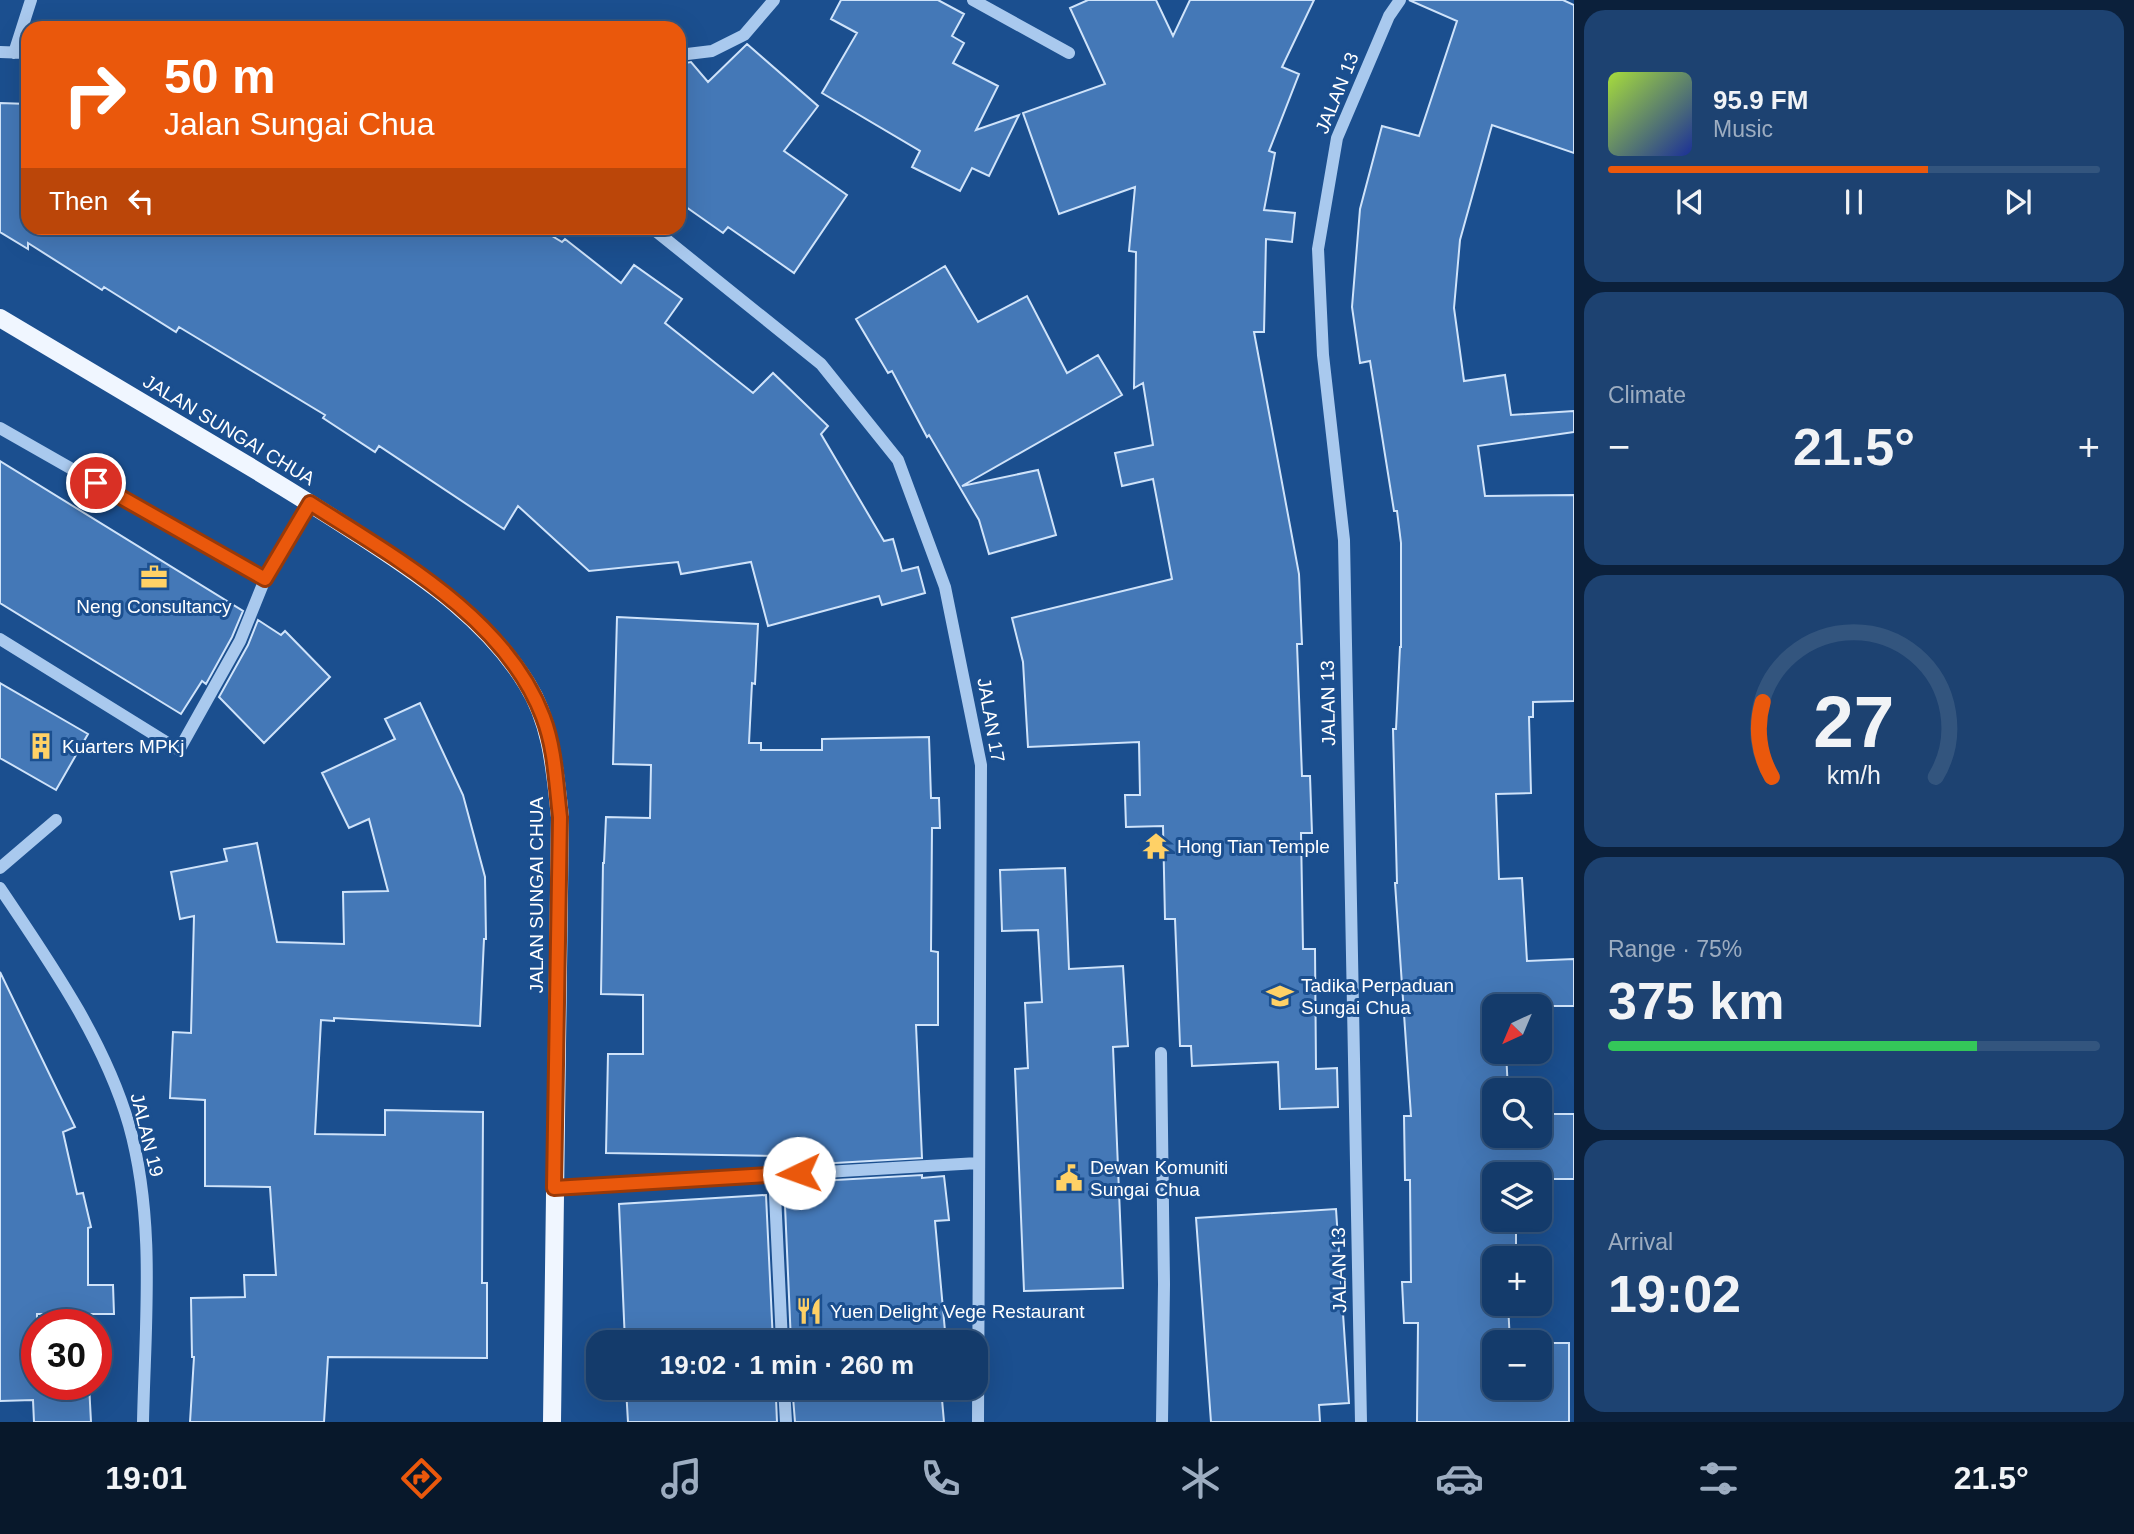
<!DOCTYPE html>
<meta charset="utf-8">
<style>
:root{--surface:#143b6b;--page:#1d4271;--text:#f1f3f6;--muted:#9dadc1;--line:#33557e;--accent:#ea580c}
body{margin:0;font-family:Helvetica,sans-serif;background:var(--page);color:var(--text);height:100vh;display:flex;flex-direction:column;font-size:26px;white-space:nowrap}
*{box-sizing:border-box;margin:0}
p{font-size:23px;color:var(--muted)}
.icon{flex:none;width:38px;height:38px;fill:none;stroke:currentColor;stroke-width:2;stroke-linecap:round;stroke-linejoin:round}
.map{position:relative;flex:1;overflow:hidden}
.side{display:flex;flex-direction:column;gap:10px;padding:10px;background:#0b203b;width:560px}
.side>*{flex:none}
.banner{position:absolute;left:21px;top:21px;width:665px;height:214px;border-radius:21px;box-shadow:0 7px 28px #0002,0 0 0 2px var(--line);background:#ea580c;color:#fff;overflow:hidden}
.needle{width:46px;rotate:224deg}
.tools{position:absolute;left:1482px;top:994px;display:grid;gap:14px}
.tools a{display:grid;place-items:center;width:70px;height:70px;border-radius:14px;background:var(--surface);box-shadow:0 7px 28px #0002,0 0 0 2px var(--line);font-size:35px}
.speed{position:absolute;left:21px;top:1309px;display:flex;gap:14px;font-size:35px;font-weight:700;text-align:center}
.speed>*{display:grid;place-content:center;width:91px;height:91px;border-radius:50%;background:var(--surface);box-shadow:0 7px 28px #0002,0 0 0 2px var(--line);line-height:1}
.speed .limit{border:10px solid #d22;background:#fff;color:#111}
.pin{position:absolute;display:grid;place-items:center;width:60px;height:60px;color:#fff;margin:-30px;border:4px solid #fff;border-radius:50%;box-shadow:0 2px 7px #0007}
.me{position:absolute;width:77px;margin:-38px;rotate:267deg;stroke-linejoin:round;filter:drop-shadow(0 0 5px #0008)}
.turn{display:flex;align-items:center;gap:24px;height:147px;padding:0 28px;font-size:32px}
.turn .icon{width:91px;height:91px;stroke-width:2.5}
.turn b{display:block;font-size:49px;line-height:60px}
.then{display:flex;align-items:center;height:66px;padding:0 28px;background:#0003;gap:14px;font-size:26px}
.big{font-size:52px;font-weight:800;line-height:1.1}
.side .widget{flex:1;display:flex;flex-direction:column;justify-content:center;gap:10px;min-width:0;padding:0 24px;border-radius:21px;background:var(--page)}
.side .dial{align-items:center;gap:0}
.dial svg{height:182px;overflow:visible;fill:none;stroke:var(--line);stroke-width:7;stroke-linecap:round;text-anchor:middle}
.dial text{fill:var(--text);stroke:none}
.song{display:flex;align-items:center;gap:21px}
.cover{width:84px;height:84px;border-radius:10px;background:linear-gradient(135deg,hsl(80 70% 55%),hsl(230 70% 35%))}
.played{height:7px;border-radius:4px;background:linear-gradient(90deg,var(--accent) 65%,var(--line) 65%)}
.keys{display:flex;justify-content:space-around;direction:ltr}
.heat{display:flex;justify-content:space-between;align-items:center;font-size:38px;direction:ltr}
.charge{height:10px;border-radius:5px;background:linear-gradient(90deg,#34c759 75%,var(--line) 0)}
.trip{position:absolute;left:586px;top:1330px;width:402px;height:70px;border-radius:21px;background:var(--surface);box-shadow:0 7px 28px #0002,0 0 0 2px var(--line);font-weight:800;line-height:70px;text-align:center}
.tab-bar{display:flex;height:112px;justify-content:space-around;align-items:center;background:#08182b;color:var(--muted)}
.tab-bar .icon{width:49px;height:49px}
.tab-bar .selected{color:var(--accent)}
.tab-bar b{font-size:32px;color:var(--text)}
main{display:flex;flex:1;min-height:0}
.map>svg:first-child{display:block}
</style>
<main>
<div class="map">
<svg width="1574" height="1422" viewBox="0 0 1574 1422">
<rect width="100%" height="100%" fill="#1b4f8f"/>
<!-- building -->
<path fill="#4478b7" stroke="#cfe3fa" stroke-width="2" d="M 841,0 L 938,0 L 964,14 L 952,36 L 964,43 L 953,63 L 998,86 L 976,130 L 1019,115 L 989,176 L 972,168 L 960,191 L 912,167 L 920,151 L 822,93 L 857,33 L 831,19 Z
M 1088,0 L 1156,0 L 1173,36 L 1190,0 L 1314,0 L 1282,67 L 1299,74 L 1269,151 L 1275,153 L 1264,210 L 1295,213 L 1292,242 L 1266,239 L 1264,332 L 1254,332 L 1299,574 L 1302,644 L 1297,644 L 1302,776 L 1310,776 L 1312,833 L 1301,833 L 1303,949 L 1315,949 L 1316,1069 L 1337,1068 L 1338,1107 L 1280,1109 L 1278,1062 L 1192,1066 L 1191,1046 L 1180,1046 L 1175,919 L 1165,919 L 1163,826 L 1126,827 L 1125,795 L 1140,795 L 1139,742 L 1028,747 L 1023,662 L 1012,618 L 1172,579 L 1153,479 L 1122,486 L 1115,453 L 1153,445 L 1143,383 L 1134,388 L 1136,252 L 1129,251 L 1135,187 L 1059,214 L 1023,113 L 1105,84 L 1070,8 Z
M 1409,0 L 1563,0 L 1574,5 L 1574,153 L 1492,125 L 1460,240 L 1454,308 L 1464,381 L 1505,375 L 1511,415 L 1574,411 L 1574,432 L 1478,446 L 1485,496 L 1574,495 L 1574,701 L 1533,702 L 1533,717 L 1529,717 L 1531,793 L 1496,794 L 1499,879 L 1522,878 L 1527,961 L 1574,959 L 1574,1006 L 1494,1006 L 1494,1052 L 1506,1052 L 1508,1090 L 1494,1090 L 1494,1136 L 1540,1136 L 1540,1114 L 1574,1114 L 1574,1179 L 1540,1179 L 1540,1174 L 1494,1174 L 1494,1220 L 1516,1220 L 1516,1258 L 1494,1258 L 1494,1304 L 1508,1304 L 1510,1342 L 1494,1342 L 1494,1388 L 1540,1388 L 1540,1343 L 1569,1343 L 1569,1422 L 1417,1422 L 1418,1323 L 1404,1323 L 1402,1282 L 1411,1282 L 1410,1180 L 1405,1180 L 1404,1116 L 1411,1116 L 1395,883 L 1397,883 L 1393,729 L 1396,729 L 1400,647 L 1401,647 L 1401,543 L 1397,511 L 1394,511 L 1370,361 L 1360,363 L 1352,307 L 1360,209 L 1382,126 L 1419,136 L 1457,21 Z
M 747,44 L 818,106 L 784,151 L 847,195 L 794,273 L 728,227 L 723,233 L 679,202 L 679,64 L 691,62 L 708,82 Z
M 0,103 L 28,104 L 28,228 L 539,228 L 562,242 L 565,239 L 621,283 L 634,265 L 682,299 L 665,323 L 753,393 L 773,373 L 828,426 L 821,434 L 884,541 L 893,539 L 902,571 L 918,567 L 925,593 L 882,605 L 879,596 L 768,626 L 751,562 L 681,574 L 678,562 L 589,571 L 518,506 L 504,529 L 379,446 L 375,452 L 323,418 L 325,415 L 179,327 L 176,332 L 104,287 L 102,290 L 28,243 L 28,249 L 0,232 Z
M 945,266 L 978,322 L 1027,296 L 1067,373 L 1098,355 L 1122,395 L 962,486 L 1038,470 L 1056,535 L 989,554 L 979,520 L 929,435 L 927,437 L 892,371 L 888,373 L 856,319 Z
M 0,461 L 243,611 L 232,637 L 206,684 L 202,681 L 181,714 L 0,603 Z
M 617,617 L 758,624 L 755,684 L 752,683 L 749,743 L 761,743 L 761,750 L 822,750 L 822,739 L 929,737 L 931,798 L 939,798 L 940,828 L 932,828 L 931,951 L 938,952 L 938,1025 L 916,1025 L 922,1158 L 783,1166 L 783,1156 L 606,1153 L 608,1054 L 643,1054 L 643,995 L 601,994 L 603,863 L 604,863 L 606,817 L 650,818 L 651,765 L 613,764 Z
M 258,620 L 281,635 L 285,631 L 330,677 L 264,743 L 219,697 L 248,645 Z
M 0,683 L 88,734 L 56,790 L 0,758 Z
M 420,703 L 463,795 L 485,877 L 486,939 L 484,939 L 480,1026 L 334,1018 L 334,1021 L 321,1020 L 315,1134 L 385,1135 L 385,1110 L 483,1112 L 482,1283 L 487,1283 L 487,1358 L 328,1357 L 324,1422 L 190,1422 L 194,1357 L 192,1357 L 191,1298 L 245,1297 L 244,1275 L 276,1275 L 270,1187 L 205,1186 L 205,1100 L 170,1098 L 173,1032 L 191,1033 L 194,916 L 180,919 L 171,872 L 227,861 L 224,849 L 257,843 L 277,942 L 344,944 L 343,892 L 388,891 L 369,819 L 349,828 L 322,773 L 395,739 L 385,719 Z
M 1065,868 L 1069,969 L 1123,966 L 1128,1046 L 1113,1047 L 1123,1288 L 1024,1291 L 1015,1069 L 1028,1068 L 1025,1003 L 1042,1002 L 1038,930 L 1002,931 L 1000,870 Z
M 0,972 L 75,1127 L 63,1132 L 77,1194 L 83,1193 L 91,1227 L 88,1228 L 88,1285 L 113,1285 L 114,1314 L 37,1314 L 37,1384 L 89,1384 L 91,1422 L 34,1422 L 33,1400 L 0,1401 Z
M 922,1175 L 922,1178 L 944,1176 L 949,1220 L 935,1221 L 946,1342 L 791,1342 L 784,1183 Z
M 766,1195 L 773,1342 L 625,1342 L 619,1204 Z
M 1336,1209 L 1349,1403 L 1319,1405 L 1320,1422 L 1211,1422 L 1196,1218 Z
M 626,1388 L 763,1388 L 764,1399 L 776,1398 L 777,1422 L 628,1422 Z
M 916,1388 L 941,1388 L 944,1422 L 795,1422 L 793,1397 Z"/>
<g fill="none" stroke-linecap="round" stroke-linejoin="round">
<!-- minor -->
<path stroke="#a9c9ee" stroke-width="12" d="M 973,0 L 1069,53
M 0,52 L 28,53
M 14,53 L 31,0
M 679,55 L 712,51 L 744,35 L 774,0
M 652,228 L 821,364 L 898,460 L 945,587 L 981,765 L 978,1422
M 0,428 L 265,579
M 0,639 L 179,750 L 240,641 L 265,579 L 310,503
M 0,868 L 56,820
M 0,888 C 49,961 104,1039 129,1125 C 156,1221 145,1324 143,1422
M 1161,1053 L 1164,1284 L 1162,1422
M 774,1174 L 782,1342
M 554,1188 L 978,1163
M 784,1388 L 786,1422
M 1361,1422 L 1344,540 L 1323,355 L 1318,249 L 1337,138 L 1389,16 L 1400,0"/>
<!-- major -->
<path stroke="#f0f6ff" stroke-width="18" d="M 0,318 C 79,365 158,412 237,459 C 281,485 324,512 367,540 C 427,579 489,622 527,684 C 552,724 555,772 560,817 L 552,1422"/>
</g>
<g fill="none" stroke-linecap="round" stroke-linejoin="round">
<defs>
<path id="route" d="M 96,483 L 265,579 L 310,503 C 394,557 506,618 543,717 C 555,748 556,783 560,817 L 554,1188 L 799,1173"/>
</defs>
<!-- route casing -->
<use href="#route" stroke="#983908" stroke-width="18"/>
<!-- route -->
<use href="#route" stroke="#ea580c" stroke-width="12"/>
</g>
<!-- icons -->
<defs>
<symbol id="office-bare" viewBox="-9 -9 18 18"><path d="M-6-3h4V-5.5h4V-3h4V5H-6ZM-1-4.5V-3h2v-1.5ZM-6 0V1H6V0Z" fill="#ffd166" stroke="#1b4f8f" stroke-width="2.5" paint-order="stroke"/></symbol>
<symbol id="building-bare" viewBox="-9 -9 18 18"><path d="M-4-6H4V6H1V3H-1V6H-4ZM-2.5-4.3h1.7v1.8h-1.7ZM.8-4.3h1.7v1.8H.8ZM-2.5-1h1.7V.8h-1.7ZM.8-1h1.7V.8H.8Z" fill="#ffd166" stroke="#1b4f8f" stroke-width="2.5" paint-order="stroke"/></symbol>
<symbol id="temple-bare" viewBox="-9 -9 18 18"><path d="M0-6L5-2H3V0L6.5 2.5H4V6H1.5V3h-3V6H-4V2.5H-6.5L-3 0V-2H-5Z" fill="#ffd166" stroke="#1b4f8f" stroke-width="2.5" paint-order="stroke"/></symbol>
<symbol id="school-bare" viewBox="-9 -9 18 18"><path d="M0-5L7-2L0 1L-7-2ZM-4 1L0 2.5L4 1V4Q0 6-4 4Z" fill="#ffd166" stroke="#1b4f8f" stroke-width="2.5" paint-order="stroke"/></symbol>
<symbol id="civic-bare" viewBox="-9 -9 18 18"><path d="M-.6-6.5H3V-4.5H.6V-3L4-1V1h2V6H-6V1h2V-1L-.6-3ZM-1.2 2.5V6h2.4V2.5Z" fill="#ffd166" stroke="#1b4f8f" stroke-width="2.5" paint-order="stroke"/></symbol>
<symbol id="restaurant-bare" viewBox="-9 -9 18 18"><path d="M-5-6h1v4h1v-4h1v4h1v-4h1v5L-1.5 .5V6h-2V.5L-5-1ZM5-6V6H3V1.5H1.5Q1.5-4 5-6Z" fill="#ffd166" stroke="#1b4f8f" stroke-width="2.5" paint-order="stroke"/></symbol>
</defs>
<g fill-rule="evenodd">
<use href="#office-bare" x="135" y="558" width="38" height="38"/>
<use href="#building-bare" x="22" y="727" width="38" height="38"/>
<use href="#temple-bare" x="1137" y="827" width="38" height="38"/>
<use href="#school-bare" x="1261" y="977" width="38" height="38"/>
<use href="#civic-bare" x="1050" y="1159" width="38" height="38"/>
<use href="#restaurant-bare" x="790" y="1292" width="38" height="38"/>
</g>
<g text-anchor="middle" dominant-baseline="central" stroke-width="6" stroke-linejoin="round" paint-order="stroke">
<!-- street labels -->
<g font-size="19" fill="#fff" stroke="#1b4f8f">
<text transform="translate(1337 93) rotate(-68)">JALAN 13</text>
<text transform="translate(229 430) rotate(31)">JALAN SUNGAI CHUA</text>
<text transform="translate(1328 703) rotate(-91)">JALAN 13</text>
<text transform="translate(991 720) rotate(80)">JALAN 17</text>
<text transform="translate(536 895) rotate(-90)">JALAN SUNGAI CHUA</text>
<text transform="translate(147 1135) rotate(76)">JALAN 19</text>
<text transform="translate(1339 1270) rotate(-91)">JALAN 13</text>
</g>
<!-- poi labels -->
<g font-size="19" fill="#fff" stroke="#1b4f8f" text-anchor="start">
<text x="154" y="606" text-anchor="middle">Neng Consultancy</text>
<text x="62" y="746">Kuarters MPKj</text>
<text x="1177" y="846">Hong Tian Temple</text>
<text x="1301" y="985">Tadika Perpaduan<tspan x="1301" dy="22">Sungai Chua</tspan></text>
<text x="1090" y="1167">Dewan Komuniti<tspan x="1090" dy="22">Sungai Chua</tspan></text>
<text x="830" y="1311">Yuen Delight Vege Restaurant</text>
</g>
</g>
</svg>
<div class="tools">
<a><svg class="needle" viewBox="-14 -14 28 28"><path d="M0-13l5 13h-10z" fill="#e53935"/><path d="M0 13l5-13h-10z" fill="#9dadc1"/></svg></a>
<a><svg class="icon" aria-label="search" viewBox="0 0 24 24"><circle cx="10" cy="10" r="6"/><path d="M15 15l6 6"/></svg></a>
<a><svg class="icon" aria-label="layers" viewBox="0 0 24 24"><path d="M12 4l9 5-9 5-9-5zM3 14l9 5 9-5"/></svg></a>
<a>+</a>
<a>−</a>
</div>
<div class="speed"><div class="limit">30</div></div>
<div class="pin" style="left:96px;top:483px;background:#d93025"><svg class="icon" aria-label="arrive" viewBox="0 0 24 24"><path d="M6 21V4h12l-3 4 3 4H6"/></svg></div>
<svg class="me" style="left:799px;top:1173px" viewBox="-20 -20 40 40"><circle r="19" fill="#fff"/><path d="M0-13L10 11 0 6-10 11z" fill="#ea580c"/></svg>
<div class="trip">19:02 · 1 min · 260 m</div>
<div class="banner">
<div class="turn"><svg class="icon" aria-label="right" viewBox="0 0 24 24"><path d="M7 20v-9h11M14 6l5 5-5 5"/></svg><div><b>50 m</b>Jalan Sungai Chua</div></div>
<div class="then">Then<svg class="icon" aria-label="left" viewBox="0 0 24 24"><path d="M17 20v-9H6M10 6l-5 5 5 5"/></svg></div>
</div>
</div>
<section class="side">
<div class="widget">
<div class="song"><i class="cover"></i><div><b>95.9 FM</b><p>Music</p></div></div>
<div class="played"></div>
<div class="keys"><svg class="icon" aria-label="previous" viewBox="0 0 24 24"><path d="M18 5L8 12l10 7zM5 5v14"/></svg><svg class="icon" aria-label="pause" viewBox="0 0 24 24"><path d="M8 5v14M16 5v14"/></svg><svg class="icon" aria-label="next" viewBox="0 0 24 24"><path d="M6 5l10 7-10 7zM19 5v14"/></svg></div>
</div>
<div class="widget"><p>Climate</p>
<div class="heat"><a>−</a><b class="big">21.5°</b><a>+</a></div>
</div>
<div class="widget dial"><svg viewBox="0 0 100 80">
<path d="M14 69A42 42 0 1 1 86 69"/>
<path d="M14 69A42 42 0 0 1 10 36" stroke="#ea580c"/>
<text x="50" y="56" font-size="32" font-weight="700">27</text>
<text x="50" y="72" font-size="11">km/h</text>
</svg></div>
<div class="widget"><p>Range · 75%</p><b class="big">375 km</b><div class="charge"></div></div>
<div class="widget"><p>Arrival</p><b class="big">19:02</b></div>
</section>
</main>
<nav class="tab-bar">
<b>19:01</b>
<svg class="icon selected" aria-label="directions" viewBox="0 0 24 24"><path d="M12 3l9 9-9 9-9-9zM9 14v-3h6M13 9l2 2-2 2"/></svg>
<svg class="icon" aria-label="music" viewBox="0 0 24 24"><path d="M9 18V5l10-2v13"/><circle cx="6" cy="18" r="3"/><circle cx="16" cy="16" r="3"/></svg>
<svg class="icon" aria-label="phone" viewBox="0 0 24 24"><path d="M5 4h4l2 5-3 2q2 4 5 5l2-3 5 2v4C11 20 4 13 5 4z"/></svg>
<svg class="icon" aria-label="climate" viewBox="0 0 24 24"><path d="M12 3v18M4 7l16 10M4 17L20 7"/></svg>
<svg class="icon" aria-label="car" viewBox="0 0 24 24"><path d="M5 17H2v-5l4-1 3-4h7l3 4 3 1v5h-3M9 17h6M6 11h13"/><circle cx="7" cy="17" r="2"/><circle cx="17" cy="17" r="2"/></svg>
<svg class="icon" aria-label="filters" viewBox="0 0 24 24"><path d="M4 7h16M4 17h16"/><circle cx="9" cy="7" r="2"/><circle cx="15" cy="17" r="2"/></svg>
<b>21.5°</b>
</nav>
